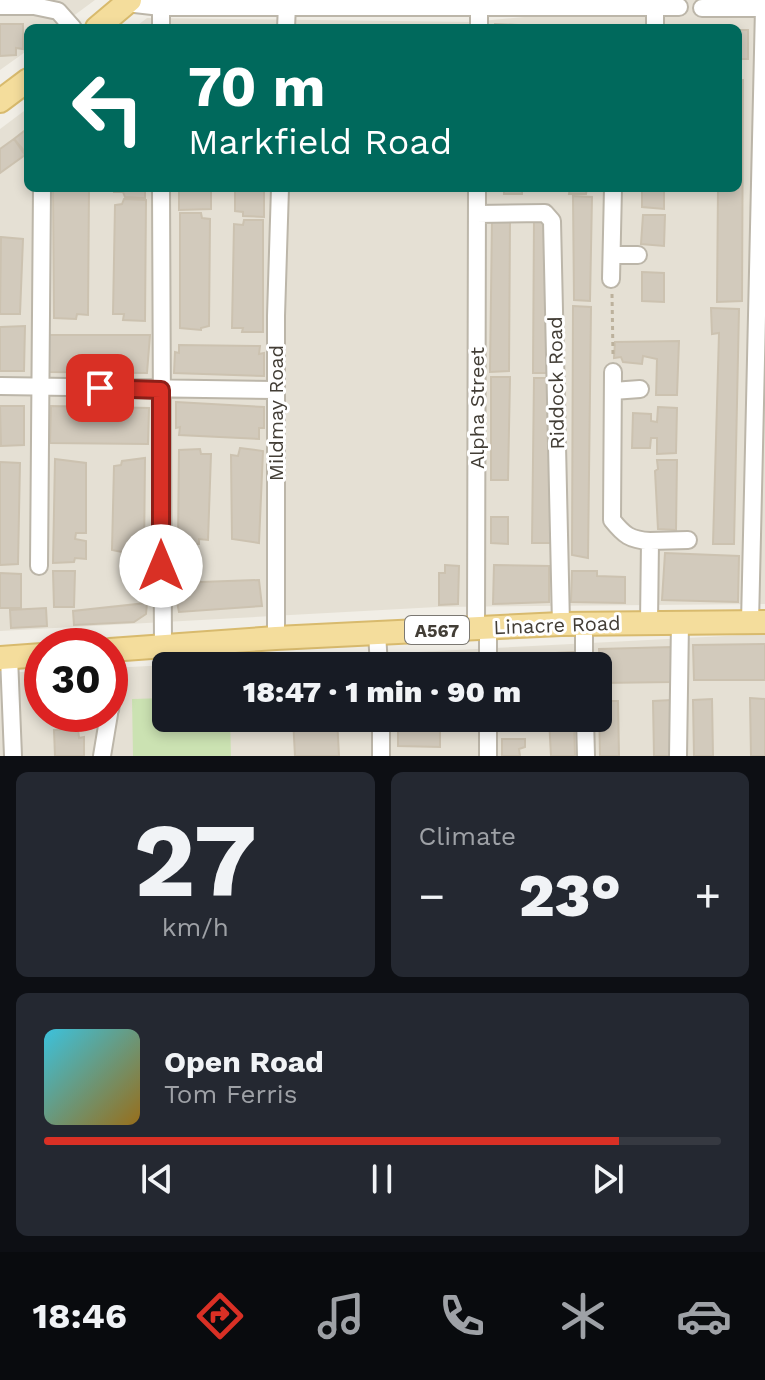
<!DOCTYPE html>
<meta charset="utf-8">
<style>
:root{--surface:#171b24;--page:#242831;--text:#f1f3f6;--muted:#9ea1a6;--line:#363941;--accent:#d93025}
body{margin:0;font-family:"Work Sans",sans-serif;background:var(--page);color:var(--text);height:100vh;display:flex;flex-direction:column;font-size:30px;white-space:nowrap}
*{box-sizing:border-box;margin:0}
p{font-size:26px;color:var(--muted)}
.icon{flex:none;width:44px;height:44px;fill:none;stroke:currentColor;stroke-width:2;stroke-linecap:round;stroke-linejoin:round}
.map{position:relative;height:756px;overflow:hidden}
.sheet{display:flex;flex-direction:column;gap:16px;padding:16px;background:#0d0f14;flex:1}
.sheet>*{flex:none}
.hud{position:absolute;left:24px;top:24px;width:718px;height:168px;border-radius:12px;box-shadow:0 4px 12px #0003;background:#00695c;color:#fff;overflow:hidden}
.speed{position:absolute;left:24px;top:628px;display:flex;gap:16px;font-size:40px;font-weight:700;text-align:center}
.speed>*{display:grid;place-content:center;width:104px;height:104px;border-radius:50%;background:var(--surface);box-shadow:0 4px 12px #0003;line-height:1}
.speed .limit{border:12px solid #d22;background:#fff;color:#111}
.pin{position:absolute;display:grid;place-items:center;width:68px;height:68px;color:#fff;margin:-34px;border-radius:16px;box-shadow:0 4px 12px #0006}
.me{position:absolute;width:88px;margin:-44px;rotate:0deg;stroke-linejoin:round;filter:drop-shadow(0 0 6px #0008)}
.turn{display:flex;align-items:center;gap:28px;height:168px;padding:0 32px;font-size:36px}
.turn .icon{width:104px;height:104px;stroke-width:2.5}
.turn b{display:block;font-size:56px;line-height:68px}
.big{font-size:60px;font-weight:800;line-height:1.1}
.sheet .tile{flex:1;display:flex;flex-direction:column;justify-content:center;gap:12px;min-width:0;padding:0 28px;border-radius:12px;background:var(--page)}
.sheet .dial{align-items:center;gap:0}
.dial b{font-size:104px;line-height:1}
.song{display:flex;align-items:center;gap:24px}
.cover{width:96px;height:96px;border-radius:12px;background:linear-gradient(135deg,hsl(190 70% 55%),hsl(40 70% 35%))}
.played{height:8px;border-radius:4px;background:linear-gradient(90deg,var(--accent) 85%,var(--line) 85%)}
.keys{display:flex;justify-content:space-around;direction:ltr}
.heat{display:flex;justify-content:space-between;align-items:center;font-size:44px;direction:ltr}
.sheet .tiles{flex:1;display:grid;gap:16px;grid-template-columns:1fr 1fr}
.tile:last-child{grid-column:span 2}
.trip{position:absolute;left:152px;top:652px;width:460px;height:80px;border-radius:12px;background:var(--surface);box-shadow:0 4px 12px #0003;font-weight:800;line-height:80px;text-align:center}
.tabs{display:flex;height:128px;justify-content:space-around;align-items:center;background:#090b0e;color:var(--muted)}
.tabs .icon{width:56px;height:56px}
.tabs .on{color:var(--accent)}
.tabs b{font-size:36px;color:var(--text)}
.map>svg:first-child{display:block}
</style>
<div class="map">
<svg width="765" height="756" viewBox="0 0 765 756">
<rect width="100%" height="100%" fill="#f1eee6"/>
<!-- residential -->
<path fill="#e5e0d4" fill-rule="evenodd" d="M 0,0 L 95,0 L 57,28 L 28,28 L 28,50 L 0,70 Z
M 524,0 L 765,0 L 765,604 L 437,607 L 0,631 L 0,129 L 28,108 L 28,188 L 738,188 L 738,28 L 134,28 L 147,18 L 471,22 L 524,17 Z
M 765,634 L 765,756 L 0,756 L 0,673 L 42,671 L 42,714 L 110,714 L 110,668 ZM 166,666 L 598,666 L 598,718 L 166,718 Z"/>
<!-- green -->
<path fill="#cbe2b2" d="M 166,698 L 166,718 L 230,718 L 231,756 L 133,756 L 132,699 Z"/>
<!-- building -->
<path fill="#d2cabc" stroke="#ccc2b0" stroke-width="2" d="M 0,24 L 23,24 L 23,49 L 16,48 L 16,55 L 0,56 Z
M 495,24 L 580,28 L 495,28 Z
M 738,30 L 748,30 L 748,59 L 738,59 Z
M 738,80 L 743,80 L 742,301 L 717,302 L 718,188 L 738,188 Z
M 28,128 L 28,152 L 26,153 L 14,139 Z
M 14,139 L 25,155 L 0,173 L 0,149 Z
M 53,188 L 89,188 L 88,315 L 77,314 L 76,319 L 54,318 Z
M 114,188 L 145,188 L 145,198 L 125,197 L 123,192 L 114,192 Z
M 179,188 L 211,188 L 211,209 L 179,210 Z
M 235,188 L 264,188 L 264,217 L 243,216 L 243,212 L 235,211 Z
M 504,188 L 522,188 L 522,194 L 504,194 Z
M 570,188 L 587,188 L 586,194 L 569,194 Z
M 642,188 L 664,188 L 664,209 L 642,207 Z
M 573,196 L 592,197 L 590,301 L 574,300 Z
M 124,199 L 146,200 L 145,321 L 123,320 L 124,314 L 113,314 L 115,205 L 122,204 Z
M 180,213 L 201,213 L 202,218 L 210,219 L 209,326 L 201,328 L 201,330 L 180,328 Z
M 643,215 L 665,215 L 664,246 L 641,244 Z
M 492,219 L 510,220 L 509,371 L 490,372 Z
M 244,220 L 263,220 L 263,332 L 242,332 L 243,328 L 232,328 L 234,224 L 243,225 Z
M 534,220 L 548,221 L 551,373 L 533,373 Z
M 1,237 L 23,239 L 20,314 L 0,314 Z
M 642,272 L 664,273 L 664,302 L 642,301 Z
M 573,306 L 591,307 L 588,558 L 572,555 Z
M 711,308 L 739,309 L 734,544 L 713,544 L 719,333 L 712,334 Z
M 25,326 L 24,371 L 0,371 L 0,327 Z
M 49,335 L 150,335 L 147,373 L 49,372 Z
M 679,341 L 677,395 L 656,395 L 657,359 L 643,356 L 642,364 L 623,362 L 621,357 L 614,358 L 615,342 Z
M 179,345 L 260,346 L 259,354 L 264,353 L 264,376 L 174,373 L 175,352 L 179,353 Z
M 491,377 L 510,377 L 508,480 L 491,480 Z
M 534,378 L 551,378 L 552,543 L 532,543 Z
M 176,402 L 264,407 L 264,428 L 259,428 L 259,439 L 179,435 L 180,427 L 176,428 Z
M 0,406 L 24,406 L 24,445 L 1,446 Z
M 51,406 L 149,408 L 148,444 L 50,443 Z
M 658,407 L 677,408 L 676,453 L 657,454 L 657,438 L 651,438 L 650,448 L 632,448 L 633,413 L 651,414 L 651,421 L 657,422 Z
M 240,448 L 263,451 L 259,543 L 232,539 L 231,455 L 238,456 Z
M 200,449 L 201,454 L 211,454 L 208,540 L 199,539 L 199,544 L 178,544 L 179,450 Z
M 145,458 L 144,556 L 122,556 L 122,552 L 112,550 L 114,466 L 121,465 L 122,461 Z
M 55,459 L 86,463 L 86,533 L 76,533 L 75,539 L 86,541 L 86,559 L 75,558 L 74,562 L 53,563 Z
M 657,460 L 677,460 L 676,530 L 658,529 L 655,471 L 658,469 Z
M 0,462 L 20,463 L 18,564 L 0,565 Z
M 491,517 L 508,517 L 508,544 L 491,543 Z
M 665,553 L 739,556 L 738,602 L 662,600 Z
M 133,562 L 147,562 L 147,595 L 132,595 Z
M 445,565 L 459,566 L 458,604 L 439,605 L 439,573 L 445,573 Z
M 494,565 L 549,566 L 549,602 L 493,604 Z
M 53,571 L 75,571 L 74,607 L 54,607 Z
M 572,571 L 597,571 L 597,576 L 625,577 L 625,603 L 571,602 Z
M 0,573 L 21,574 L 21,608 L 0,608 Z
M 259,580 L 262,606 L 179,612 L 173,583 Z
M 147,603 L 146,614 L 134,622 L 74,625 L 73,611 Z
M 46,608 L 47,626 L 11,628 L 10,610 Z
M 765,644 L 765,680 L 694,680 L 693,645 Z
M 672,647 L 672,682 L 600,683 L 599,649 Z
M 573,652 L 573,666 L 500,666 L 500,656 Z
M 750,698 L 765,699 L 765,756 L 751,756 Z
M 712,699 L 713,756 L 694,756 L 693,700 Z
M 672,700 L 673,756 L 654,756 L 653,701 Z
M 599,701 L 618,701 L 619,756 L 600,756 Z
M 293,718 L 337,718 L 339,756 L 295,756 Z
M 398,718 L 440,718 L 440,747 L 398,746 Z
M 448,718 L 469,718 L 469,723 L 448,723 Z
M 501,718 L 524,718 L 524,724 L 520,724 L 520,729 L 502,730 Z
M 549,718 L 574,718 L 575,756 L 551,756 Z
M 78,729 L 79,738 L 84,737 L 84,756 L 55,756 L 54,730 Z
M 502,739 L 525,739 L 525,747 L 519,749 L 520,756 L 502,756 Z"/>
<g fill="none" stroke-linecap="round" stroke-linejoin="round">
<defs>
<path id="minor" d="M 126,3 L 161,7 L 679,7
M 0,6 L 34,6 L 58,11 L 73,28
M 702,8 L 765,8
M 161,28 L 161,7
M 286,28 L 287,5
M 479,28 L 479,7
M 655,28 L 655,9
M 161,188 L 163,646
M 477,214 L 545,213 L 552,221 L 561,624
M 612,255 L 638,255
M 611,279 L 613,188
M 613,372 L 612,520 C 624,535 630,540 650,541 L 649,622
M 0,386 L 276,390
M 613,391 L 640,389
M 650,541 L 688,540
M 39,566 L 42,188
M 584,623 L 584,666
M 750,623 L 764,8
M 476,628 L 477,188
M 488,628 L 488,666
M 377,633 L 379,666
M 276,638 L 276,316 L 280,188
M 9,657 L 13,756
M 110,710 L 114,686 L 115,650
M 488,718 L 488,756
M 585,718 L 586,756
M 102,756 L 109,714
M 381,756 L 381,718
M 678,756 L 680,622"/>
<path id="major" d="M 97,28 L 130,0
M 0,101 L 28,80
M 110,650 L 276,638 L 561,624 L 765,622
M 0,658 L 42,655"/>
</defs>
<!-- minor casing -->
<use href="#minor" stroke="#bcb6a9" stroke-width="20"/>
<!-- major casing -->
<use href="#major" stroke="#d8ba6d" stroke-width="26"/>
<!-- path -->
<path stroke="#bcb19c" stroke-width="3" stroke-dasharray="4 4" stroke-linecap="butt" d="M 612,294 L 613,355"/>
<!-- minor -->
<use href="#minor" stroke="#fff" stroke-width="16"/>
<!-- major -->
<use href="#major" stroke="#f4dd9c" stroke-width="22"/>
</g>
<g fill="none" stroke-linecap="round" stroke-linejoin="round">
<defs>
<path id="route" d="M 100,388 L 161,390 L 161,566"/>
</defs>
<!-- route casing -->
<use href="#route" stroke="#8d1f18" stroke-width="20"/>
<!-- route -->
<use href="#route" stroke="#d93025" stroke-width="14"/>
</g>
<g text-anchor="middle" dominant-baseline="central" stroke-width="6" stroke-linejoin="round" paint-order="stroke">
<!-- shield labels -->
<rect fill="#fff" stroke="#7b7872" stroke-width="2" x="405" y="616" width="64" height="28" rx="6"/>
<g font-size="18" font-weight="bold" fill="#433e36">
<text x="437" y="630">A567</text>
</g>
<!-- street labels -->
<g font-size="20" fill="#433e36" stroke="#fff">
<text transform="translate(556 383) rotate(-91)">Riddock Road</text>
<text transform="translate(477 408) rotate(-90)">Alpha Street</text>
<text transform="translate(276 413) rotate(-90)">Mildmay Road</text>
<text transform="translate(557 625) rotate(-2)">Linacre Road</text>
</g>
</g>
</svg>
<div class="speed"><div class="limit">30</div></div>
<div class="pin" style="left:100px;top:388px;background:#d93025"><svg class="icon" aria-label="arrive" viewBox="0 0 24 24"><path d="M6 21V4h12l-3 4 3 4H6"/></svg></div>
<svg class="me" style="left:161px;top:566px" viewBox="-20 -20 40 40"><circle r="19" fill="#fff"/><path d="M0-13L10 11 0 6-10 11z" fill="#d93025"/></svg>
<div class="trip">18:47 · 1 min · 90 m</div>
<div class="hud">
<div class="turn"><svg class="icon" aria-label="left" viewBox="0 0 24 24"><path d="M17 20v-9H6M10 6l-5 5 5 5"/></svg><div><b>70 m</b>Markfield Road</div></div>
</div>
</div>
<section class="sheet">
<div class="tiles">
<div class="tile dial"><b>27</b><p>km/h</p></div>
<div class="tile"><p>Climate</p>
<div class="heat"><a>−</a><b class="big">23°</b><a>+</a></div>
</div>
<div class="tile">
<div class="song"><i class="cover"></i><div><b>Open Road</b><p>Tom Ferris</p></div></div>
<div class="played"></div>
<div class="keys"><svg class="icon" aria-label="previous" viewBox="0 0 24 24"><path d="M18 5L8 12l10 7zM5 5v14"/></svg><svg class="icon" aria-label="pause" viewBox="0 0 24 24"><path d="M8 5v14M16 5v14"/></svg><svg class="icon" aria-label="next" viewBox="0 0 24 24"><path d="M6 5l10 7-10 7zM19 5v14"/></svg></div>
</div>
</div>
</section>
<nav class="tabs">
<b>18:46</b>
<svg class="icon on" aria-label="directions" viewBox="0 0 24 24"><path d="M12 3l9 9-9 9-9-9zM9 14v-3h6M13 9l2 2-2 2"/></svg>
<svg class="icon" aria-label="music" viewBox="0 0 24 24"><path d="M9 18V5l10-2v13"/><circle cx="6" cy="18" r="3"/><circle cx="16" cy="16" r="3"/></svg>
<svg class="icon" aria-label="phone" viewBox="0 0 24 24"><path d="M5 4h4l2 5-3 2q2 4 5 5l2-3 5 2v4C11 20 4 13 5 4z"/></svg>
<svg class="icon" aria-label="climate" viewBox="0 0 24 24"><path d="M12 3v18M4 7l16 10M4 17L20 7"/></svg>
<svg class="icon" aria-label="car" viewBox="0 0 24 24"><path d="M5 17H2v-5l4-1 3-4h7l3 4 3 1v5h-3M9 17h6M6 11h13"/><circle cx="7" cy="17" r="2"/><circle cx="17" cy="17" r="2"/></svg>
</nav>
